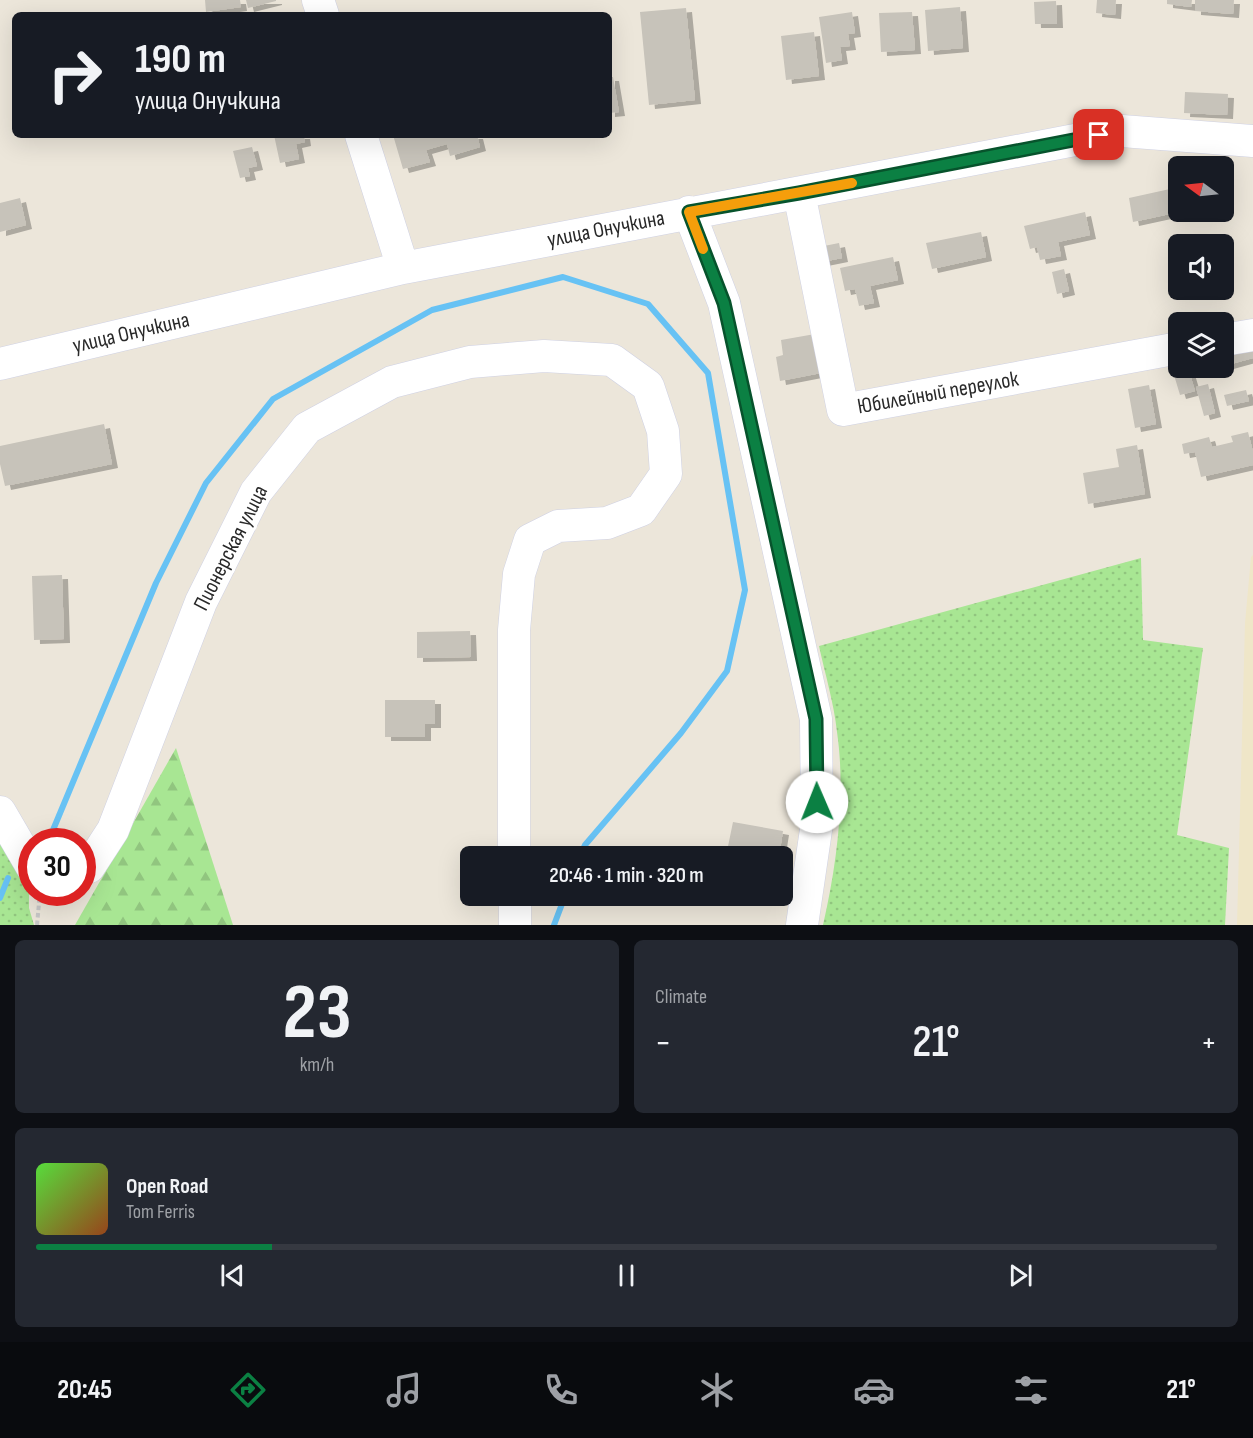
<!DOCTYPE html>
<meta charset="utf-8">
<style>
:root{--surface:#171b24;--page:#242831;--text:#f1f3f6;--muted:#9ea1a6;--line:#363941;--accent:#0b8043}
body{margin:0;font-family:"Sofia Sans Condensed",sans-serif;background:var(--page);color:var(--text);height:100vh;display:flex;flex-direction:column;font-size:22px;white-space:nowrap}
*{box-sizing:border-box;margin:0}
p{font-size:20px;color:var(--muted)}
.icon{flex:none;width:33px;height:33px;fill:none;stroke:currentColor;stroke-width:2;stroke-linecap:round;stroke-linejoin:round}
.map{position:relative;height:925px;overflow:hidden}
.sheet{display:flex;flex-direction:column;gap:15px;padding:15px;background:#0d0f14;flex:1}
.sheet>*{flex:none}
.hud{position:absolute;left:12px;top:12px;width:600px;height:126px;border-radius:9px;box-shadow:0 6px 24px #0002;background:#171b24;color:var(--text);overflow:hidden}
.needle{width:39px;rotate:285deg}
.controls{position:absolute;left:1168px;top:156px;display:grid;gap:12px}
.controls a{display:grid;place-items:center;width:66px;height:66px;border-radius:9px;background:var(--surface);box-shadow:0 6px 24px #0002;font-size:30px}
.speed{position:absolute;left:18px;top:828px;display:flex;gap:12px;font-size:30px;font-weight:700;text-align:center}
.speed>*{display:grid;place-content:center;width:78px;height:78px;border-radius:50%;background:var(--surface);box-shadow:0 6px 24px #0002;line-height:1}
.speed .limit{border:9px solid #d22;background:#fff;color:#111}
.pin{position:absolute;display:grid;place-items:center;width:51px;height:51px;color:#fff;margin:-26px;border-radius:12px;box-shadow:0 3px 9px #0006}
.me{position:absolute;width:66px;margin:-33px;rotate:359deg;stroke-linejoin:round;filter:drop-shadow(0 0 4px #0008)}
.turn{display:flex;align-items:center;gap:21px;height:126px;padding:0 24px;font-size:27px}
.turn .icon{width:78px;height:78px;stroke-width:2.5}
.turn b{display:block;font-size:42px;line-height:51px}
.big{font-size:45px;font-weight:600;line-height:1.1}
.sheet .card{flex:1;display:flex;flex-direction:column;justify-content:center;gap:9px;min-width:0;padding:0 21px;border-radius:9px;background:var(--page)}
.sheet .dial{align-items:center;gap:0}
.dial b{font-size:78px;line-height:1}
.song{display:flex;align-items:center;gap:18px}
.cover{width:72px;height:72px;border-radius:9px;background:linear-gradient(135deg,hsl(110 70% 55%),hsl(20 70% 35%))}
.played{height:6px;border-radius:3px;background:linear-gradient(90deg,var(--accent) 20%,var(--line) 20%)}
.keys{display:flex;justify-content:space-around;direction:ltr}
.heat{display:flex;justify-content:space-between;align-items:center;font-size:33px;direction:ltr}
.sheet .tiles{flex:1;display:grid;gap:15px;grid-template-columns:1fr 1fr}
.card:last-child{grid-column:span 2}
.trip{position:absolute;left:460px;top:846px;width:333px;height:60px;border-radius:9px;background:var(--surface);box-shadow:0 6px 24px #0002;font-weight:600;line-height:60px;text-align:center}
.tab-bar{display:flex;height:96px;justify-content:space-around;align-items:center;background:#090b0e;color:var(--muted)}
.tab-bar .icon{width:42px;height:42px}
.tab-bar .active{color:var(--accent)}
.tab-bar b{font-size:27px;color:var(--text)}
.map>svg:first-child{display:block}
</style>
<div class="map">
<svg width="1253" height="925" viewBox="0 0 1253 925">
<defs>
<pattern id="green-dots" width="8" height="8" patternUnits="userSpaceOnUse" patternTransform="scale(1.5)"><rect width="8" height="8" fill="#a8e693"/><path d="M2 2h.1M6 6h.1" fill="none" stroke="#91c57f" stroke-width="1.8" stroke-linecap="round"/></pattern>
<pattern id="forest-firs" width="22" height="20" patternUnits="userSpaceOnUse" patternTransform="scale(1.5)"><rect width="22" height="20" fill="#a8e693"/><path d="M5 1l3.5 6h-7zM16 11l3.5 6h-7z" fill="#91c57f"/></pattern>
<filter id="shadow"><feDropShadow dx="6" dy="4" stdDeviation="0" flood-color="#0004"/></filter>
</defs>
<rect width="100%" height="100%" fill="#ece6da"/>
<!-- education -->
<path fill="#efe6c8" d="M 1253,555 L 1253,925 L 1237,925 L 1245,623 L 1251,557 Z"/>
<!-- green -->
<path fill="url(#green-dots)" d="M 1141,558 L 1143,640 L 1203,648 L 1177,835 L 1229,848 L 1225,925 L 823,925 C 837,864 846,794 837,732 C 834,703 825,674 819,646 Z
M 0,821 L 29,875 L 29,908 L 34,925 L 0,925 Z"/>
<!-- forest -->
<path fill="url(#forest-firs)" d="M 176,748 L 233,925 L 75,925 Z"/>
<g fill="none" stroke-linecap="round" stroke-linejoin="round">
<!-- stream -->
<path stroke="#67c2f4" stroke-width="6" d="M 48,842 L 156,583 L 206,483 L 273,399 L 432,310 L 563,277 L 648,304 L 708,373 L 745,590 L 727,671 L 681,733 L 585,845 L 580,856
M 0,898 L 8,878
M 554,925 L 565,896"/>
</g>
<!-- building -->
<path fill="#c7c3ba" filter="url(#shadow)" d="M 205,0 L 240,0 L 241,7 L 206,12 Z
M 246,0 L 276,0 L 276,1 L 248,8 Z
M 1097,0 L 1116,0 L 1115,15 L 1096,13 Z
M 1167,0 L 1192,0 L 1191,7 L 1167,4 Z
M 1195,0 L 1234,0 L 1233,14 L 1195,11 Z
M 1056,1 L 1057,24 L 1035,24 L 1034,2 Z
M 960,7 L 963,48 L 928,51 L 925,10 Z
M 686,8 L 695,100 L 649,105 L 640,12 Z
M 852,12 L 855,33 L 848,34 L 850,46 L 840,47 L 842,60 L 826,63 L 819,17 Z
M 912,12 L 915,50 L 881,52 L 879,13 Z
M 814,32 L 819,76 L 786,80 L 781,36 Z
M 609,77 L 613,77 L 619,112 L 609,113 Z
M 1185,92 L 1228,94 L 1227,115 L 1184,113 Z
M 274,135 L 304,135 L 305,142 L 296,144 L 299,159 L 280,163 Z
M 393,135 L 477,135 L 480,147 L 450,156 L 447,144 L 426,150 L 430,162 L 403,169 Z
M 252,147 L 257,166 L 248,168 L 250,176 L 240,178 L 233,151 Z
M 1179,187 L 1179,212 L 1133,222 L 1129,198 Z
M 20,198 L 26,225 L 0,232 L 0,203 Z
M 1085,212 L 1090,235 L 1058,242 L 1061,256 L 1040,260 L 1037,247 L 1030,249 L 1024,226 Z
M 981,232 L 986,257 L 932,269 L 926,243 Z
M 839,243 L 842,258 L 822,262 L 819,247 Z
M 893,257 L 898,280 L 870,286 L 874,303 L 859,306 L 855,289 L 845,291 L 840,268 Z
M 1064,269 L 1069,291 L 1057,294 L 1052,272 Z
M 815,334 L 821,373 L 780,381 L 776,357 L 783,355 L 781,340 Z
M 1253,345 L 1253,358 L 1224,366 L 1224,352 Z
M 1189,371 L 1195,391 L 1180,395 L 1174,375 Z
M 1208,384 L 1215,413 L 1204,416 L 1196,387 Z
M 1149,385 L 1156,424 L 1135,428 L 1128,389 Z
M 1246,390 L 1249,401 L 1227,406 L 1224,395 Z
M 104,424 L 112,464 L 5,486 L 0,464 L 0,446 Z
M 1248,432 L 1253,452 L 1253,465 L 1201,477 L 1195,452 L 1184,454 L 1182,444 L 1209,437 L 1212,447 L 1233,442 L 1231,436 Z
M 1137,445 L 1145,494 L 1088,504 L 1083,473 L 1119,467 L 1116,449 Z
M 62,575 L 64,639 L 34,640 L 32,576 Z
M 470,631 L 471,657 L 417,658 L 417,632 Z
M 385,700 L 435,700 L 435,724 L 425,724 L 425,737 L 385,737 Z
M 733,822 L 783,831 L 779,856 L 726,856 Z"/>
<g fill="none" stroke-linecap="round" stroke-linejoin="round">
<defs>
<path id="minor" d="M 318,0 L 323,15
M 361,135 L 403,268
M 799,193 L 843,410 L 1179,348
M 689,212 L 724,303 L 816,719 L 817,823 L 802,925
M 1224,340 L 1253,335
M 0,364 L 403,268 L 1122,131 L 1253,141
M 0,812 L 32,867
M 82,869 L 89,867 L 113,830 L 201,602 L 256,492 L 307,428 L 392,382 L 470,362 L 544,356 L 612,360 L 648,386 L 663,431 L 666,474 L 641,510 L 607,523 L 558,526 L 530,540 L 519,574 L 514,630 L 514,856
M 515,896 L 515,925"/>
</defs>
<!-- minor casing -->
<use href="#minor" stroke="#cfd1e3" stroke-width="33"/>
<!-- path -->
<path stroke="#c7c7c7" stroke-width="4" stroke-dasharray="4.5 3" stroke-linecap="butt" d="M 37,925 L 40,892"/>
<!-- minor -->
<use href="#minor" stroke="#fff" stroke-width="32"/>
</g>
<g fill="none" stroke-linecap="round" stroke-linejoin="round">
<defs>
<path id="route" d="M 817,802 L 816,719 L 724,303 L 689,212 L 799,193 L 1099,135"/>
</defs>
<!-- route casing -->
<use href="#route" stroke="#07532c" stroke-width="15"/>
<!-- route -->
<use href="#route" stroke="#0b8043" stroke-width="10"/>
<!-- slow -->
<path stroke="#f59e0b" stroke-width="10" d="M 703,249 L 689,212 L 852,183"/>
</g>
<g text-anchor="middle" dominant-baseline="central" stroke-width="6" stroke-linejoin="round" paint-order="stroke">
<!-- street labels -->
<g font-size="22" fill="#292929" stroke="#fff">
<text transform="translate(606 229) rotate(-11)">улица Онучкина</text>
<text transform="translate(131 333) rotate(-13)">улица Онучкина</text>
<text transform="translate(938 393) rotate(-10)">Юбилейный переулок</text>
<text transform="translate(231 548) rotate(-63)">Пионерская улица</text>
</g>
</g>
</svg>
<div class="controls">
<a><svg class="needle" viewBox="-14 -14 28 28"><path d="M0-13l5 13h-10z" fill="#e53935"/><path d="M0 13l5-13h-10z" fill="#9ea1a6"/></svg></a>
<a><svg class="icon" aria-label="sound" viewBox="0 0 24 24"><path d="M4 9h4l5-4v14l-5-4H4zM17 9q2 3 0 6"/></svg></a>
<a><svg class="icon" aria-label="layers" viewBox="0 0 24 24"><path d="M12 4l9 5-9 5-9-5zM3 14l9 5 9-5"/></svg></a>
</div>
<div class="speed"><div class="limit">30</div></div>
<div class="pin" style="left:1099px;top:135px;background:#d93025"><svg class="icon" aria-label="arrive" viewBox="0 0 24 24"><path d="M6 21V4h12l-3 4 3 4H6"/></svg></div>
<svg class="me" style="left:817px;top:802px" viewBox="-20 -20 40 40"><circle r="19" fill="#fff"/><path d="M0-13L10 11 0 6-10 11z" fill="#0b8043"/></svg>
<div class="trip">20:46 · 1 min · 320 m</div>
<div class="hud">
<div class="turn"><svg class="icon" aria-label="right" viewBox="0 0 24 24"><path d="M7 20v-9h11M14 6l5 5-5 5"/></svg><div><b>190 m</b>улица Онучкина</div></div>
</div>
</div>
<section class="sheet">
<div class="tiles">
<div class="card dial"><b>23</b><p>km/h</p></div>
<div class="card"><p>Climate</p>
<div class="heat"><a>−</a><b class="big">21°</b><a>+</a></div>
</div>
<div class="card">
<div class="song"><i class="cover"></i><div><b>Open Road</b><p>Tom Ferris</p></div></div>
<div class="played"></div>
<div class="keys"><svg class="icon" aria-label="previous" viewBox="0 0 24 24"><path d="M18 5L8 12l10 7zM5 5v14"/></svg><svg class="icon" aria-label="pause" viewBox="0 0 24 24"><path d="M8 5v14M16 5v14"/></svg><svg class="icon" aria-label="next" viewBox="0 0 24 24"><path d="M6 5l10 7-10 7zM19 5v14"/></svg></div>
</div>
</div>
</section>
<nav class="tab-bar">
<b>20:45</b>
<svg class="icon active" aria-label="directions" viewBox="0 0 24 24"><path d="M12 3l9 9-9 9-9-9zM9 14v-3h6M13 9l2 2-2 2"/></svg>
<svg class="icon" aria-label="music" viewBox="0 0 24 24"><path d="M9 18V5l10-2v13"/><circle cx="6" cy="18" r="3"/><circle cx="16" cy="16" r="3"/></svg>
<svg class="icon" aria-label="phone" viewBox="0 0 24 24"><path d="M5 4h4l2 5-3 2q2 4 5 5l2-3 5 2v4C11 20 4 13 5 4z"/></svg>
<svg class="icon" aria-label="climate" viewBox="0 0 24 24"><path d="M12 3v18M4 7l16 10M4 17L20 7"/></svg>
<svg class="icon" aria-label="car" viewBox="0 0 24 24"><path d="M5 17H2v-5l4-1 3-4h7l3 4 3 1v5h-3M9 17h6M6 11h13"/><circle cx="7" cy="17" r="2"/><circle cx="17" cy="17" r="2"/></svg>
<svg class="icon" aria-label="filters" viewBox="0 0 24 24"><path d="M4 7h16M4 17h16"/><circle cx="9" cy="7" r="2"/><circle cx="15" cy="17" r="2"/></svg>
<b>21°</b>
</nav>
